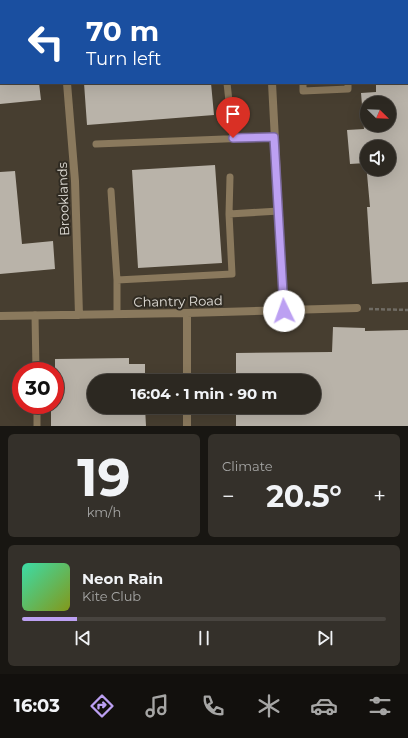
<!DOCTYPE html>
<meta charset="utf-8">
<style>
:root{--surface:#2c2821;--page:#34302a;--text:#f1f3f6;--muted:#a6a6a5;--line:#48443f;--accent:#bca0f2}
body{margin:0;font-family:Montserrat,sans-serif;background:var(--page);color:var(--text);height:100vh;display:flex;flex-direction:column;font-size:15px;white-space:nowrap}
*{box-sizing:border-box;margin:0}
p{font-size:13px;color:var(--muted)}
.icon{flex:none;width:22px;height:22px;fill:none;stroke:currentColor;stroke-width:2;stroke-linecap:round;stroke-linejoin:round}
.map{position:relative;height:426px;overflow:hidden}
.details{display:flex;flex-direction:column;gap:8px;padding:8px;background:#181612;flex:1}
.details>*{flex:none}
.top-card{position:absolute;left:0px;top:0px;width:408px;height:84px;box-shadow:0 4px 16px #0002,0 0 0 1px var(--line);background:#1a4fa0;color:#fff;overflow:hidden}
.needle{width:26px;rotate:113deg}
.fabs{position:absolute;left:360px;top:96px;display:grid;gap:8px}
.fabs a{display:grid;place-items:center;width:36px;height:36px;border-radius:50%;background:var(--surface);box-shadow:0 4px 16px #0002,0 0 0 1px var(--line);font-size:20px}
.speed{position:absolute;left:12px;top:362px;display:flex;gap:8px;font-size:20px;font-weight:700;text-align:center}
.speed>*{display:grid;place-content:center;width:52px;height:52px;border-radius:50%;background:var(--surface);box-shadow:0 4px 16px #0002,0 0 0 1px var(--line);line-height:1}
.speed .limit{border:6px solid #d22;background:#fff;color:#111}
.pin{position:absolute;display:grid;place-items:center;width:34px;height:34px;color:#fff;margin:-41px -17px;border-radius:50% 50% 50% 0;rotate:-45deg;box-shadow:0 0 4px #0007}
.pin .icon{rotate:45deg}
.me{position:absolute;width:44px;margin:-22px;rotate:357deg;stroke-linejoin:round;filter:drop-shadow(0 0 3px #0008)}
.turn{display:flex;align-items:center;gap:14px;height:84px;padding:0 20px;font-size:18px}
.turn .icon{width:52px;height:52px;stroke-width:2.5}
.turn b{display:block;font-size:28px;line-height:34px}
.big{font-size:30px;font-weight:700;line-height:1.1}
.details .card{flex:1;display:flex;flex-direction:column;justify-content:center;gap:6px;min-width:0;padding:0 14px;border-radius:6px;background:var(--page)}
.details .dial{align-items:center;gap:0}
.dial b{font-size:52px;line-height:1}
.song{display:flex;align-items:center;gap:12px}
.cover{width:48px;height:48px;border-radius:6px;background:linear-gradient(135deg,hsl(160 70% 55%),hsl(70 70% 35%))}
.played{height:4px;border-radius:2px;background:linear-gradient(90deg,var(--accent) 15%,var(--line) 15%)}
.keys{display:flex;justify-content:space-around;direction:ltr}
.heat{display:flex;justify-content:space-between;align-items:center;font-size:22px;direction:ltr}
.details .tiles{flex:1;display:grid;gap:8px;grid-template-columns:1fr 1fr}
.card:last-child{grid-column:span 2}
.trip{position:absolute;left:87px;top:374px;width:234px;height:40px;border-radius:20px;background:var(--surface);box-shadow:0 4px 16px #0002,0 0 0 1px var(--line);font-weight:700;line-height:40px;text-align:center}
.dock{display:flex;height:64px;justify-content:space-around;align-items:center;background:#12100d;color:var(--muted)}
.dock .icon{width:28px;height:28px}
.dock .active{color:var(--accent)}
.dock b{font-size:18px;color:var(--text)}
.map>svg:first-child{display:block}
</style>
<div class="map">
<svg width="408" height="426" viewBox="0 0 408 426">
<rect width="100%" height="100%" fill="#3a352c"/>
<!-- built -->
<path fill="#473e30" fill-rule="evenodd" d="M 0,0 L 408,0 L 408,426 L 0,426 ZM 1,1 L 407,1 L 407,83 L 1,83 ZM 367,103 L 389,103 L 389,125 L 367,125 ZM 367,147 L 389,147 L 389,169 L 367,169 ZM 21,371 L 55,371 L 55,405 L 21,405 ZM 94,381 L 314,381 L 314,407 L 94,407 Z"/>
<!-- building -->
<path fill="#b9b3a9" fill-rule="evenodd" d="M 0,83 L 39,83 L 41,100 L 0,104 Z
M 84,83 L 211,83 L 214,115 L 87,125 Z
M 376,83 L 408,83 L 408,282 L 372,284 L 367,207 L 370,207 L 366,163 L 350,164 L 347,130 L 364,129 L 361,93 L 376,92 ZM 367,103 L 389,103 L 389,125 L 367,125 ZM 367,147 L 389,147 L 389,169 L 367,169 Z
M 215,165 L 222,263 L 138,268 L 132,170 Z
M 15,171 L 22,244 L 53,241 L 55,269 L 0,274 L 0,172 Z
M 333,327 L 365,328 L 365,331 L 408,330 L 408,426 L 236,426 L 236,407 L 314,407 L 314,381 L 236,381 L 236,353 L 332,352 Z
M 129,358 L 129,364 L 145,364 L 145,381 L 94,381 L 94,407 L 145,407 L 146,426 L 51,426 L 51,405 L 55,405 L 55,359 Z"/>
<g fill="none" stroke-linecap="round" stroke-linejoin="round">
<!-- path -->
<path stroke="#706c64" stroke-width="2.5" stroke-dasharray="4 2" stroke-linecap="butt" d="M 369,309 L 408,310"/>
<!-- service -->
<path stroke="#8a795d" stroke-width="7" d="M 342,0 L 342,1
M 227,83 L 233,138
M 303,83 L 303,91 L 348,89 L 348,83
M 96,144 L 275,137
M 111,191 L 117,280 L 232,274 L 229,214 L 279,211
M 229,214 L 230,177
M 117,280 L 117,314
M 35,315 L 36,371
M 37,405 L 37,426"/>
<!-- minor -->
<path stroke="#8a795d" stroke-width="8" d="M 61,0 L 61,1
M 267,0 L 267,1
M 67,83 L 75,181 L 79,315
M 272,83 L 284,311
M 187,313 L 187,381
M 0,316 L 187,313 L 357,308
M 187,407 L 187,426"/>
</g>
<g fill="none" stroke-linecap="round" stroke-linejoin="round">
<defs>
<path id="route" d="M 233,138 L 274,137 L 284,311"/>
</defs>
<!-- route casing -->
<use href="#route" stroke="#7a689d" stroke-width="10"/>
<!-- route -->
<use href="#route" stroke="#bca0f2" stroke-width="7"/>
</g>
<g text-anchor="middle" dominant-baseline="central" stroke-width="4" stroke-linejoin="round" paint-order="stroke">
<!-- street labels -->
<g font-size="13" fill="#e1ded8" stroke="#302b22">
<text transform="translate(63 199) rotate(-92)">Brooklands</text>
<text transform="translate(178 301) rotate(-1)">Chantry Road</text>
</g>
</g>
</svg>
<div class="fabs">
<a><svg class="needle" viewBox="-14 -14 28 28"><path d="M0-13l5 13h-10z" fill="#e53935"/><path d="M0 13l5-13h-10z" fill="#a6a6a5"/></svg></a>
<a><svg class="icon" aria-label="sound" viewBox="0 0 24 24"><path d="M4 9h4l5-4v14l-5-4H4zM17 9q2 3 0 6"/></svg></a>
</div>
<div class="speed"><div class="limit">30</div></div>
<div class="pin" style="left:233px;top:138px;background:#d93025"><svg class="icon" aria-label="arrive" viewBox="0 0 24 24"><path d="M6 21V4h12l-3 4 3 4H6"/></svg></div>
<svg class="me" style="left:284px;top:311px" viewBox="-20 -20 40 40"><circle r="19" fill="#fff"/><path d="M0-13L10 11 0 6-10 11z" fill="#bca0f2"/></svg>
<div class="trip">16:04 · 1 min · 90 m</div>
<div class="top-card">
<div class="turn"><svg class="icon" aria-label="left" viewBox="0 0 24 24"><path d="M17 20v-9H6M10 6l-5 5 5 5"/></svg><div><b>70 m</b>Turn left</div></div>
</div>
</div>
<section class="details">
<div class="tiles">
<div class="card dial"><b>19</b><p>km/h</p></div>
<div class="card"><p>Climate</p>
<div class="heat"><a>−</a><b class="big">20.5°</b><a>+</a></div>
</div>
<div class="card">
<div class="song"><i class="cover"></i><div><b>Neon Rain</b><p>Kite Club</p></div></div>
<div class="played"></div>
<div class="keys"><svg class="icon" aria-label="previous" viewBox="0 0 24 24"><path d="M18 5L8 12l10 7zM5 5v14"/></svg><svg class="icon" aria-label="pause" viewBox="0 0 24 24"><path d="M8 5v14M16 5v14"/></svg><svg class="icon" aria-label="next" viewBox="0 0 24 24"><path d="M6 5l10 7-10 7zM19 5v14"/></svg></div>
</div>
</div>
</section>
<nav class="dock">
<b>16:03</b>
<svg class="icon active" aria-label="directions" viewBox="0 0 24 24"><path d="M12 3l9 9-9 9-9-9zM9 14v-3h6M13 9l2 2-2 2"/></svg>
<svg class="icon" aria-label="music" viewBox="0 0 24 24"><path d="M9 18V5l10-2v13"/><circle cx="6" cy="18" r="3"/><circle cx="16" cy="16" r="3"/></svg>
<svg class="icon" aria-label="phone" viewBox="0 0 24 24"><path d="M5 4h4l2 5-3 2q2 4 5 5l2-3 5 2v4C11 20 4 13 5 4z"/></svg>
<svg class="icon" aria-label="climate" viewBox="0 0 24 24"><path d="M12 3v18M4 7l16 10M4 17L20 7"/></svg>
<svg class="icon" aria-label="car" viewBox="0 0 24 24"><path d="M5 17H2v-5l4-1 3-4h7l3 4 3 1v5h-3M9 17h6M6 11h13"/><circle cx="7" cy="17" r="2"/><circle cx="17" cy="17" r="2"/></svg>
<svg class="icon" aria-label="filters" viewBox="0 0 24 24"><path d="M4 7h16M4 17h16"/><circle cx="9" cy="7" r="2"/><circle cx="15" cy="17" r="2"/></svg>
</nav>
